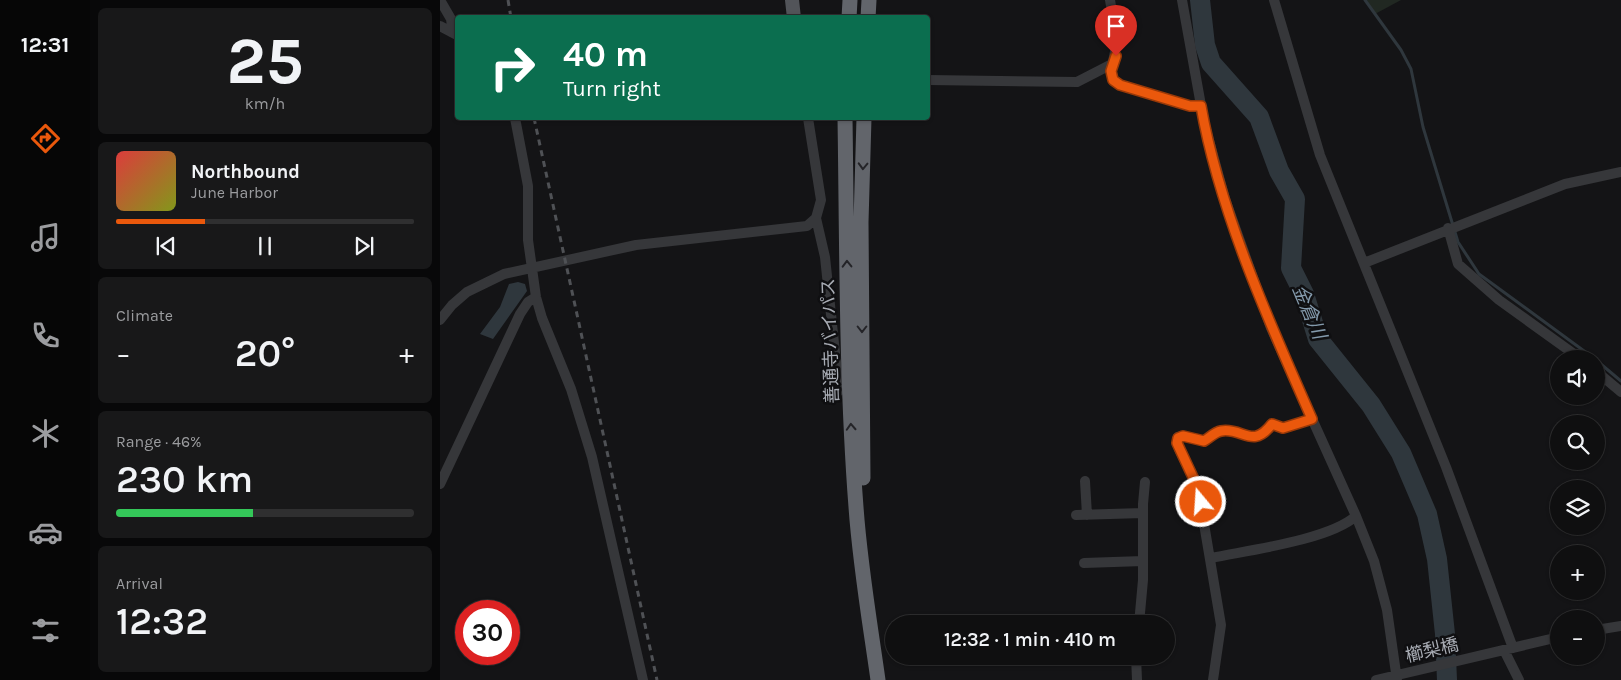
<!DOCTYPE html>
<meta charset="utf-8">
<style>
:root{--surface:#0f0f10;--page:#181819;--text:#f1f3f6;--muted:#9b9c9f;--line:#2f2f30;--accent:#ea580c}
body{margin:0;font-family:Karla,"Noto Sans JP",sans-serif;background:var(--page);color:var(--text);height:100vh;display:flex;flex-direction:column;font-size:19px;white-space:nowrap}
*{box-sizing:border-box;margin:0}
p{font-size:16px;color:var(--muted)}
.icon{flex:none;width:28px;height:28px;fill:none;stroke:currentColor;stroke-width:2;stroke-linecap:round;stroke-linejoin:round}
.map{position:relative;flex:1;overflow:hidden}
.details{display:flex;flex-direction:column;gap:8px;padding:8px;background:#080809;width:350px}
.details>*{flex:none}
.hud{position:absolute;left:15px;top:15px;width:475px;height:105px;border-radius:5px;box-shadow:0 1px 4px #0004,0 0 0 1px var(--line);background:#0b6e4f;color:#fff;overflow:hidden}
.controls{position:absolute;left:1110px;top:350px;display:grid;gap:10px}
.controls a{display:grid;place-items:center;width:55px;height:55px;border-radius:50%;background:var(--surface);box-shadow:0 1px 4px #0004,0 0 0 1px var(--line);font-size:25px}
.speed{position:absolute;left:15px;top:600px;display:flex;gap:10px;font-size:25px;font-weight:700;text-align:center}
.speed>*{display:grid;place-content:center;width:65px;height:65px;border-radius:50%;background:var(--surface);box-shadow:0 1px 4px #0004,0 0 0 1px var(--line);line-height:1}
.speed .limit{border:8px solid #d22;background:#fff;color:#111}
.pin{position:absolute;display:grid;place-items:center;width:42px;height:42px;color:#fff;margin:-51px -21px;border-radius:50% 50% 50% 0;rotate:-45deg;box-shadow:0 0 5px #0007}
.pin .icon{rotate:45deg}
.me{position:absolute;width:55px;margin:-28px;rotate:342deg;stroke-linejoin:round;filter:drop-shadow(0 0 4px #0008)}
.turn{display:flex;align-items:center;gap:18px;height:105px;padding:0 25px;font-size:22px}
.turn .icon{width:65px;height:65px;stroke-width:2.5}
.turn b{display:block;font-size:35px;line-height:42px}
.big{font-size:38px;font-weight:600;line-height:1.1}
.details .card{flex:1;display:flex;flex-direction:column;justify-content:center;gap:8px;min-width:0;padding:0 18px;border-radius:8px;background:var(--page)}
.details .dial{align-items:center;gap:0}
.dial b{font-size:65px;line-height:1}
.song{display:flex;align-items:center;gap:15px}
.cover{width:60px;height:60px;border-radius:8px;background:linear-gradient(135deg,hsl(0 70% 55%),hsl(70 70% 35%))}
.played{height:5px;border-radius:2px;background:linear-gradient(90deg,var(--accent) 30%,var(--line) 30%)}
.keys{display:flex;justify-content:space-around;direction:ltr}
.heat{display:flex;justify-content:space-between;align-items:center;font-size:28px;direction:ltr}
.charge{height:8px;border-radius:4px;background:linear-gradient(90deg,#34c759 46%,var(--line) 0)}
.trip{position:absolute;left:445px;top:615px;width:290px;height:50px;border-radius:25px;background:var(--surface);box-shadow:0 1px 4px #0004,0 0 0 1px var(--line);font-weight:600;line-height:50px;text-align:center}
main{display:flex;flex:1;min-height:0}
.menu{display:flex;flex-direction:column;width:90px;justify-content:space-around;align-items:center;background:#060606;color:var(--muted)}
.menu .icon{width:35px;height:35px}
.menu .on{color:var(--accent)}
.menu b{font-size:22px;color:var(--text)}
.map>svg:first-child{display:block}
</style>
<main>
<nav class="menu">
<b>12:31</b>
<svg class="icon on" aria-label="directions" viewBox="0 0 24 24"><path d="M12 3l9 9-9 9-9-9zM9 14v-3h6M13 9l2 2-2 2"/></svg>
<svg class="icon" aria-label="music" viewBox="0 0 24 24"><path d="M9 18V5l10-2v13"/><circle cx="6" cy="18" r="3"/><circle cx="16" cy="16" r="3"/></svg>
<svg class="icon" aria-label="phone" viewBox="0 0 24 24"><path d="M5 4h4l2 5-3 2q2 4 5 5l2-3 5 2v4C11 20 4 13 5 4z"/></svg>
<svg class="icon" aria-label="climate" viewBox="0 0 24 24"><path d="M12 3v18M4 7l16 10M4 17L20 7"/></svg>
<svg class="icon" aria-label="car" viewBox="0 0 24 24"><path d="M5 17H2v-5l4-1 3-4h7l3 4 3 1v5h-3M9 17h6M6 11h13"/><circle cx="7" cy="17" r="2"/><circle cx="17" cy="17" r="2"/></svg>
<svg class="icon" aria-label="filters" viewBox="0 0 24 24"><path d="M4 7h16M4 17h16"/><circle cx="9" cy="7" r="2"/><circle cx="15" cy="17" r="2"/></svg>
</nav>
<section class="details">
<div class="card dial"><b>25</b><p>km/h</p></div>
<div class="card">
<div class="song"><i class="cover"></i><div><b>Northbound</b><p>June Harbor</p></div></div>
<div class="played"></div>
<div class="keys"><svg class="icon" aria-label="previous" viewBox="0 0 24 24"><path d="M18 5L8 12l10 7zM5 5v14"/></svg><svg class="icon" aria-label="pause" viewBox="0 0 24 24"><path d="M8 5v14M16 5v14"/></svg><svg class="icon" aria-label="next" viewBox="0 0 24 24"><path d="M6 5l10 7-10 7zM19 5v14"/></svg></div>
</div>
<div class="card"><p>Climate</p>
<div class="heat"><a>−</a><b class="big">20°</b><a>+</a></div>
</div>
<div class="card"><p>Range · 46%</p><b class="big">230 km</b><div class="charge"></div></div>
<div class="card"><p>Arrival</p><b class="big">12:32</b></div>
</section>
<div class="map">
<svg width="1181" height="680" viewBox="0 0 1181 680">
<rect width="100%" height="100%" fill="#141416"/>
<!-- green -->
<path fill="#212822" d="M 925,0 L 961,0 L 935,14 Z"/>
<!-- water -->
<path fill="#2f373d" d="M 78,282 L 85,284 L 87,291 L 53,339 L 40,334 L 60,307 L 69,284 Z"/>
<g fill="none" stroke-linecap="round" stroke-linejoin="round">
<!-- stream -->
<path stroke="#2f373d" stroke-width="3" d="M 925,0 L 961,50 L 971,69 L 983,127 L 1018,242 L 1039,274 L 1155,359
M 1156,360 L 1181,381"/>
<!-- river -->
<path stroke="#2f373d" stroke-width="20" d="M 760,0 L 765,45 L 771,63 L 819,117 L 839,171 L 855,199 L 851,268 L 864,294 L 878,339 L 931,405 L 961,453 L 987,514 L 997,559 L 1005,634 L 1007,680"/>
<!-- minor -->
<path stroke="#36373a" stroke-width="10" d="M 0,0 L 11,19 L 13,33
M 670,0 L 677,42 L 671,71 L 673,80 L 680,85 L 750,106 L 761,106
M 742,0 L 764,122 L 785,199 L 831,328 L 916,516 L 934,561 L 947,610 L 957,680
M 834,0 L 880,155 L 1006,467 L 1073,648
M 0,26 L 17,35
M 488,80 L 637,82 L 672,64
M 75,118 L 88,186 L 88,240 L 96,297 L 102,318 L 131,389 L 152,457 L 203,680
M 376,218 L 385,257 L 399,391
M 1008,228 L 1018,264 L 1059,300 L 1141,359
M 924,263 L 1125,184 L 1181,172
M 0,320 L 12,305 L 27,292 L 64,274 L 196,245 L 367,226 L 376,218 L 381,200 L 368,118
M 1156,371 L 1181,392
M 645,481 L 647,515
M 0,484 L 80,314 L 88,302 L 96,297
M 636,515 L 703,513
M 771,558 C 809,550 889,540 916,516
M 644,563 L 703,561
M 699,624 L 703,580 L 703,504 L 705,482
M 1156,630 L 1181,626
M 1064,650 L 1079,680
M 696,656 L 697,680
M 773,680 L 781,625 L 758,488 L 739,449 L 738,437 L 743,436 L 764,441 C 769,438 775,432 781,431 C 803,427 812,450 832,424 L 843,428 L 872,419
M 936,680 L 1119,637"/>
<!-- major -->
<path stroke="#525459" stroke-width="14" d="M 352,0 L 354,18"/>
<!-- highway -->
<path stroke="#62656b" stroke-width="15" d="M 409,18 L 410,0
M 428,18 L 429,0
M 405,118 C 407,247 406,377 416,507 C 420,565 430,623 438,680
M 423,478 L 421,222 L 424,118"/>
<!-- rail -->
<path stroke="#4f5155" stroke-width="3" stroke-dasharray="6 5" stroke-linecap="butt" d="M 68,0 L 71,18
M 94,118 L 217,680"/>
</g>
<!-- one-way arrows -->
<defs><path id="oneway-chevron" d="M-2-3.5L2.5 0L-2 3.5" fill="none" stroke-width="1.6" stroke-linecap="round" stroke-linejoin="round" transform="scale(1.25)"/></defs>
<g stroke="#242428">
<use href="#oneway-chevron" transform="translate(423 166) rotate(92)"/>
<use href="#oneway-chevron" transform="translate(407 264) rotate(-91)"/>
<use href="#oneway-chevron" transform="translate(422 329) rotate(90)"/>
<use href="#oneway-chevron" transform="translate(411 427) rotate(-93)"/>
</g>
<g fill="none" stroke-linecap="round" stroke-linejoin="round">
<defs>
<path id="route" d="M 676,56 L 671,71 L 673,80 L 680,85 L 750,106 L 761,106 C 779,210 829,322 872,419 L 843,428 L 832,424 C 812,450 803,427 781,431 C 775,432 769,438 764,441 L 743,436 L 738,438 L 737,443 L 758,488 L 761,502"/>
</defs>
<!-- route casing -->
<use href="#route" stroke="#983908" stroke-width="12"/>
<!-- route -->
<use href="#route" stroke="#ea580c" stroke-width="9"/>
</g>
<g text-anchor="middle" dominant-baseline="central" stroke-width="5" stroke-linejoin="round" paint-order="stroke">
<!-- street labels -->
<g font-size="18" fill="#a8acb4" stroke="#0f0f11">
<text transform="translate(390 341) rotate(-92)">善通寺バイパス</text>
<text transform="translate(992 650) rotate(-13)">櫛梨橋</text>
</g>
<!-- water labels -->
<g font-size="19" font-style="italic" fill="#8399ab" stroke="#0f0f11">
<text transform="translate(869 312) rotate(67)">金倉川</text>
</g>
</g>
</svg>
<div class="controls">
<a><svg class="icon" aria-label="sound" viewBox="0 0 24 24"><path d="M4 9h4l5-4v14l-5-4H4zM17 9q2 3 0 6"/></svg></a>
<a><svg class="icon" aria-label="search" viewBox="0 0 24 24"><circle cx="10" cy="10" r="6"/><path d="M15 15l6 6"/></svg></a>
<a><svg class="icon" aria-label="layers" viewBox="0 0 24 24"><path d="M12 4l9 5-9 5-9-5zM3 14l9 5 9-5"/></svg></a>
<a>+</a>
<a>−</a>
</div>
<div class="speed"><div class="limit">30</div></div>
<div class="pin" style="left:676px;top:56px;background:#d93025"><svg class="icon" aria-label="arrive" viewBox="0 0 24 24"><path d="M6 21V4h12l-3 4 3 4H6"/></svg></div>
<svg class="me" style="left:761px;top:502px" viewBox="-20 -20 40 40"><circle r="17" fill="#ea580c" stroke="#fff" stroke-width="3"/><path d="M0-11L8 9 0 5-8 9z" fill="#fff"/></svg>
<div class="trip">12:32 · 1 min · 410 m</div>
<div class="hud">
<div class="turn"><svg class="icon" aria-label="right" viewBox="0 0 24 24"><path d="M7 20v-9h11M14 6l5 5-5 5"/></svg><div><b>40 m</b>Turn right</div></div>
</div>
</div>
</main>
